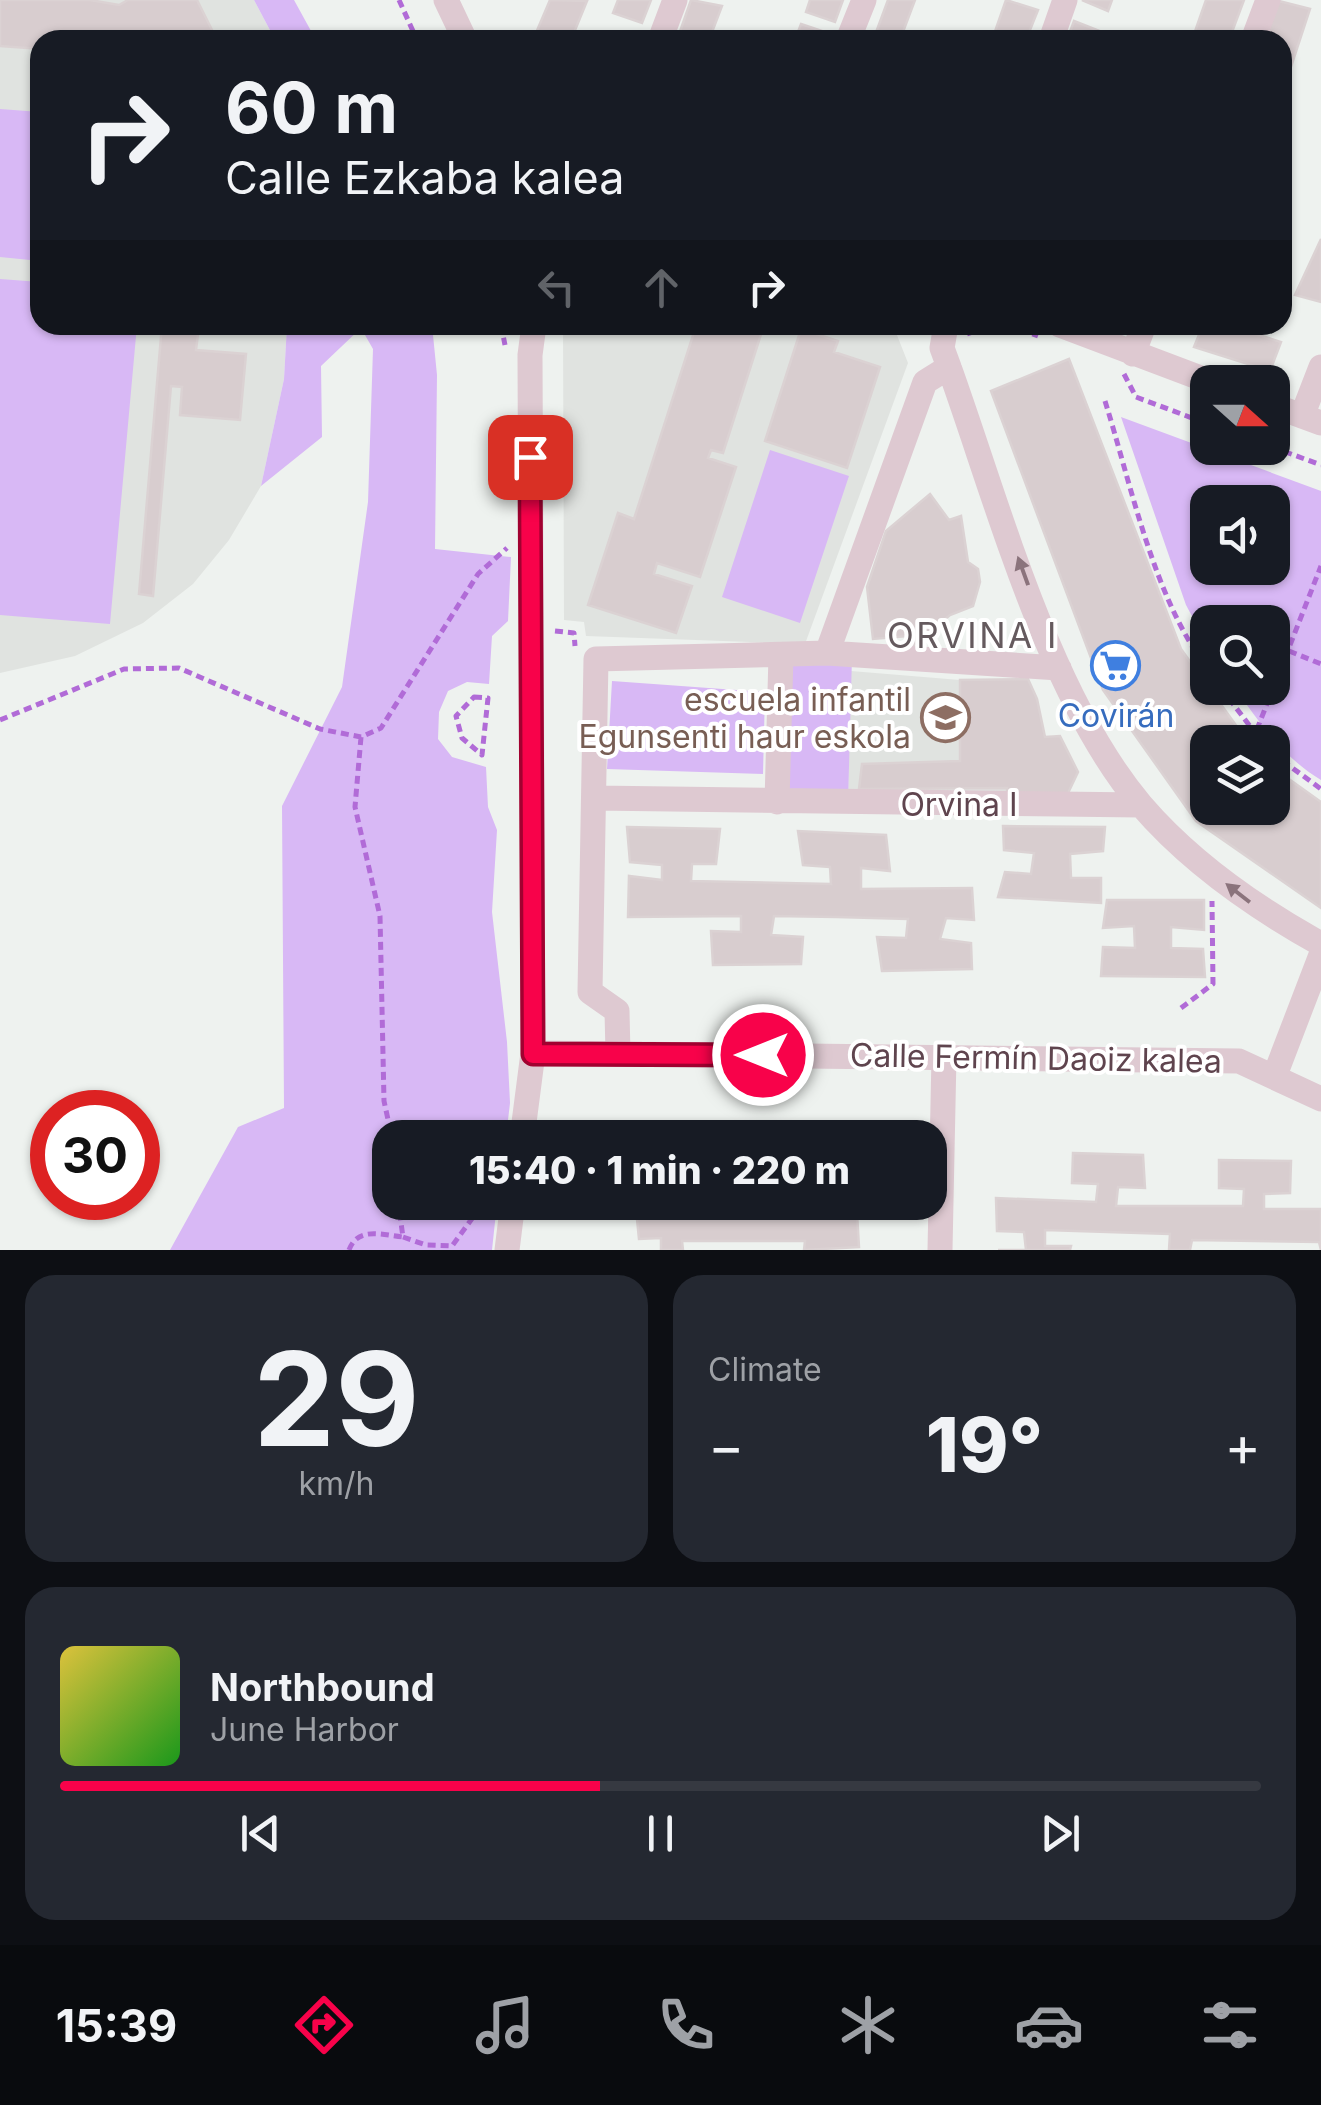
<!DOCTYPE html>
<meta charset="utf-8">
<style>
:root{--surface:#171b24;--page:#242831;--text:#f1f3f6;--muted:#9ea1a6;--line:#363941;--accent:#f8024a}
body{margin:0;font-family:Inter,sans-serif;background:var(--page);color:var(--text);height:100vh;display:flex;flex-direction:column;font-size:38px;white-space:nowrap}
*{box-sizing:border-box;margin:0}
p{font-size:32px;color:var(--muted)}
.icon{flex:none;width:55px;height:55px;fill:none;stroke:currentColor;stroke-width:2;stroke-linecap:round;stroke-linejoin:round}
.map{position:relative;height:1250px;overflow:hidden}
.details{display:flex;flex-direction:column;gap:25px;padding:25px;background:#0d0f14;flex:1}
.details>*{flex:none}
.banner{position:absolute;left:30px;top:30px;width:1262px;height:305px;border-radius:30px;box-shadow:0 2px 8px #0004;background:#171b24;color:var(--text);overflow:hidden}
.needle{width:65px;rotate:111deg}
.controls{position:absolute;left:1190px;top:365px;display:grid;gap:20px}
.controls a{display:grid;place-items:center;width:100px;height:100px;border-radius:20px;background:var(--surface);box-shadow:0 2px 8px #0004;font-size:50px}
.speed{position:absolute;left:30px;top:1090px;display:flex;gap:20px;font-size:50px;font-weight:700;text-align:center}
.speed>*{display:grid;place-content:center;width:130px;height:130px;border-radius:50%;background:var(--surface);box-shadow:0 2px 8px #0004;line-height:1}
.speed .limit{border:15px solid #d22;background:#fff;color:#111}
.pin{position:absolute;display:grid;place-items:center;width:85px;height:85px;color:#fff;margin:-42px;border-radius:20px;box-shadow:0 5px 15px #0006}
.me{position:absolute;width:110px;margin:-55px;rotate:270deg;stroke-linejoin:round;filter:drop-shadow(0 0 8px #0008)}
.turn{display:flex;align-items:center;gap:35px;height:210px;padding:0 30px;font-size:45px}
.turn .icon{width:130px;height:130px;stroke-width:2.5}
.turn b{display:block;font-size:70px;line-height:85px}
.lanes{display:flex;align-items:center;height:95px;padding:0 30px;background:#0003;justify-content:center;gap:50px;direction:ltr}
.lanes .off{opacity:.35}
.big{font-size:75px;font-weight:800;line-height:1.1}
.details .card{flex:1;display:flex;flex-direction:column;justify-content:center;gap:15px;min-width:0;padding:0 35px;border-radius:30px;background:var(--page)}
.details .dial{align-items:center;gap:0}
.dial b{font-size:130px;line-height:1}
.song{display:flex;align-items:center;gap:30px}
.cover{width:120px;height:120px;border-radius:15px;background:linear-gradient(135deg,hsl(50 70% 55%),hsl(120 70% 35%))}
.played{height:10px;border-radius:5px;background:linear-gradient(90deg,var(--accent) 45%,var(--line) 45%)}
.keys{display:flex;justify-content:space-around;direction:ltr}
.heat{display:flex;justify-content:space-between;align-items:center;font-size:55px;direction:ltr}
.details .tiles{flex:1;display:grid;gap:25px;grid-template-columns:1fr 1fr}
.card:last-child{grid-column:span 2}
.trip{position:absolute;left:372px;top:1120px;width:575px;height:100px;border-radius:30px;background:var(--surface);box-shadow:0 2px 8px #0004;font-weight:800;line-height:100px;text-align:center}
.menu{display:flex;height:160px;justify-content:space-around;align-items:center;background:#090b0e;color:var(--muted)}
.menu .icon{width:70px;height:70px}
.menu .current{color:var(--accent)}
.menu b{font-size:45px;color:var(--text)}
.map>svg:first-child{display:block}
</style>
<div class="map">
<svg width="1321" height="1250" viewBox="0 0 1321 1250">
<rect width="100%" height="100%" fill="#eef2ef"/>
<!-- education -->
<path fill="#e0e3e0" d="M 0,0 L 254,0 L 272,34 L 266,40 L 40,40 L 40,325 L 287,325 L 284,379 L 261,486 L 229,540 L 193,584 L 143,623 L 75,656 L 0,673 Z
M 563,325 L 893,325 L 908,363 L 805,644 L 586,636 L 584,622 L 564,620 Z
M 851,671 L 960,680 L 1028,679 L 1037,699 L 1045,736 L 1060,736 L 1078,772 L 1068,793 L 848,796 Z"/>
<!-- green -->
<path fill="#d8b8f5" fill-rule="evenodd" d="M 254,0 L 294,0 L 316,40 L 266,40 L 272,34 Z
M 0,109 L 40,112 L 40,261 L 0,257 Z
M 0,279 L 40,282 L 40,325 L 137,325 L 110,624 L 0,615 Z
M 287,325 L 432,325 L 437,375 L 435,549 L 511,557 L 508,621 L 492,636 L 489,684 L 467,682 L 448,691 L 439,712 L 438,739 L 452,757 L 486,767 L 488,807 L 497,830 L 492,912 L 507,1042 L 510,1103 L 506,1137 L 390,1138 L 390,1202 L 497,1203 L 492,1250 L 170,1250 L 238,1127 L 284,1108 L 282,806 L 342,687 L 368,502 L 373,349 L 361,328 L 321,366 L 322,437 L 261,486 L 284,379 Z
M 1121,417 L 1321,491 L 1321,780 C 1283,757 1260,724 1235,688 L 1272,688 L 1272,622 L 1208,622 L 1207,644 L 1186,605 ZM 1272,502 L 1272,568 L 1208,568 L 1208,502 Z
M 770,450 L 849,476 L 800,623 L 722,597 Z
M 781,655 L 852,657 L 848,803 L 777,802 Z
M 612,681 L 765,692 L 763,774 L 607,769 Z"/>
<!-- building -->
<path fill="#d8cdcf" stroke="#dbd2d3" stroke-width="2.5" d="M 0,0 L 90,0 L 119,5 L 128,0 L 197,0 L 217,40 L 40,40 L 40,49 L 0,46 Z
M 550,0 L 587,1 L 571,40 L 533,40 Z
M 618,0 L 651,0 L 642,23 L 613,13 Z
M 691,0 L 722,6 L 709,40 L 677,40 Z
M 810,0 L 843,0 L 835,22 L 806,12 Z
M 888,0 L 915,0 L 900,40 L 874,38 Z
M 1006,0 L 1038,10 L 1026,40 L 992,40 Z
M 1082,0 L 1112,0 L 1108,11 Z
M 1206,0 L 1244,0 L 1229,40 L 1192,40 Z
M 1279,1 L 1310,9 L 1285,85 L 1282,40 L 1265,40 Z
M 1074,21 L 1102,32 L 1099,40 L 1067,40 Z
M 801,24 L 831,34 L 829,40 L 795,40 Z
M 1321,239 L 1321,302 L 1295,295 Z
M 162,325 L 220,325 L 199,326 L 196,350 L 246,354 L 240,420 L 180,415 L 182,387 L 171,386 L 153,596 L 139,594 Z
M 692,325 L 764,325 L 723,453 L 711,450 L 708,458 L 736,467 L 700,577 L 657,563 L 654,574 L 692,586 L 676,633 L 588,605 L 618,513 L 634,519 L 696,326 Z
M 1203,325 L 1228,325 L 1281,342 L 1270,371 L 1194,347 Z
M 801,329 L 838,341 L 834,352 L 880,367 L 847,468 L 765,441 Z
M 1069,359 L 1181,649 L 1248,742 L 1208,742 L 1208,808 L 1272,808 L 1272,767 L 1321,802 L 1321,908 L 1196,821 L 1103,690 L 991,391 Z
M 930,494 L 949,520 L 961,516 L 968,562 L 978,569 L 980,582 L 973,606 L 950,615 L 912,647 L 908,636 L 873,639 L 867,587 L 886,531 Z
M 1028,679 L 1037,699 L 1045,737 L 1060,736 L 1078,772 L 1068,793 L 1007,797 L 1007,788 L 859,789 L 862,764 L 960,761 L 960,680 Z
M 1003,826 L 1105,827 L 1103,851 L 1070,854 L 1071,878 L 1101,878 L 1101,903 L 998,897 L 1005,872 L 1031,874 L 1034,853 L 1004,850 Z
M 627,827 L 720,829 L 716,864 L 692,864 L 691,881 L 831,884 L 830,867 L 803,865 L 798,831 L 886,835 L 890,871 L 861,868 L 861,889 L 972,888 L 974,920 L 946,918 L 940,939 L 971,943 L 972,969 L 882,971 L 877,937 L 906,938 L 908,919 L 837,917 L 774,916 L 771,935 L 803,937 L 801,964 L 713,965 L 711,931 L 741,932 L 741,916 L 628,917 L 629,876 L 662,880 L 662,865 L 630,862 Z
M 1107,900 L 1204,900 L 1204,930 L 1171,927 L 1171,948 L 1203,949 L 1205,977 L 1101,976 L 1103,947 L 1135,948 L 1134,926 L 1103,928 Z
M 1073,1153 L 1143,1155 L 1145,1188 L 1118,1187 L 1116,1206 L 1243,1206 L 1244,1189 L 1219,1188 L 1219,1160 L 1291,1161 L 1290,1193 L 1264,1194 L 1264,1209 L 1321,1209 L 1321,1250 L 1319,1242 L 1192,1240 L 1190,1250 L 1169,1250 L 1170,1234 L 1045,1230 L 1045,1246 L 1071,1246 L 1070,1250 L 998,1250 L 1026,1250 L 1024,1232 L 997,1231 L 996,1198 L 1096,1202 L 1098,1184 L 1072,1183 Z
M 737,1202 L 759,1202 L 759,1213 L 857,1213 L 859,1247 L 804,1250 L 805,1241 L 682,1241 L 683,1250 L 661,1250 L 661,1238 L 639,1239 L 636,1209 L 738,1211 Z"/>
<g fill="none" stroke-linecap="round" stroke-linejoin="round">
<!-- path -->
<path stroke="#b16bd7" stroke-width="5" stroke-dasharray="8 5" stroke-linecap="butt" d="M 399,0 L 417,40
M 501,325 L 505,345
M 1008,325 L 1038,336
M 967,334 L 992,325
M 1124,374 L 1136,397 L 1208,424
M 1105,401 C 1131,484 1154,600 1208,669
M 1272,447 L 1321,465
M 555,631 L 574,633 L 575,646
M 1289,651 L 1321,664
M 1221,688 L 1262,742
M 474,697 L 488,698 L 482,755 L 462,738 L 456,716 Z
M 0,720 L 124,669 L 179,668 L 320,729 L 361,737 L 381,728 L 478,574 L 507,548
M 361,737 L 355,807 L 380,916 L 384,1101 L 392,1138
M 1252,742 L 1321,566
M 1272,753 L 1321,789
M 1181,1008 L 1213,984 L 1212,901
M 403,1237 L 426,1245 L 452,1246 L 484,1202
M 349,1250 C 358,1226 382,1235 403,1237 L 398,1202"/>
<!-- minor -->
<path stroke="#dec9d1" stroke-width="25" d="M 446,0 L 465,40
M 660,40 L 675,0
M 848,40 L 864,0
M 1051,40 L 1065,0
M 1253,40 L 1268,0
M 946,325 L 942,348 L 949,367 C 998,503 1048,695 1141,805 C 1190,862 1256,908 1321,944
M 1060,325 L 1211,382
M 1133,354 L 1144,325
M 1272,405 L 1321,423
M 1302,416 L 1321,367
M 827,653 L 1059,668
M 595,798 L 1141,805
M 777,802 L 781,655
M 533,1053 L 1239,1061 L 1321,1099
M 618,1054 L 617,1011 L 590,992 L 596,659 L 827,653 L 925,382 L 949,367
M 1275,1075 L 1321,955
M 522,1138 L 533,1053 L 530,355 L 534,325
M 507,1250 L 513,1202
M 940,1250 L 944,1056"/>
</g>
<!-- one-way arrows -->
<defs><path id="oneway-solid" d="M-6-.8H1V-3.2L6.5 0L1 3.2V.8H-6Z" transform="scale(2.5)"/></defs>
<g fill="#8b737c">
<use href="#oneway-solid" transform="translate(1023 571) rotate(-110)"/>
<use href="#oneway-solid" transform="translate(1238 893) rotate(-142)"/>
</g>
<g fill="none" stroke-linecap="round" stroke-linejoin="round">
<defs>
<path id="route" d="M 530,457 L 533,1054 L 763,1055"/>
</defs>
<!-- route casing -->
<use href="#route" stroke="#a10130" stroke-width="25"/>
<!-- route -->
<use href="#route" stroke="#f8024a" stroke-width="18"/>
</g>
<!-- icons -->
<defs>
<symbol id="supermarket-ring" viewBox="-11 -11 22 22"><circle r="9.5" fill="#fff" stroke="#3f7fe0" stroke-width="1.5"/><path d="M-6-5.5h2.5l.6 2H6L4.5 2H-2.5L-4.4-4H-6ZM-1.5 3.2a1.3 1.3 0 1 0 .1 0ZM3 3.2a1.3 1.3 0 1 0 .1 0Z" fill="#3f7fe0"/></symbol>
<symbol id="school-ring" viewBox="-11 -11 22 22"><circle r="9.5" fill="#fff" stroke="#8d6e63" stroke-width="1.5"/><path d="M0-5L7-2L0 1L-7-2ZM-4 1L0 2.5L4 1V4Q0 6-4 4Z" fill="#8d6e63"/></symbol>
</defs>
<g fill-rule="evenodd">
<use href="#supermarket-ring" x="1088" y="638" width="55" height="55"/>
<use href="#school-ring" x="918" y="690" width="55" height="55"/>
</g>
<g text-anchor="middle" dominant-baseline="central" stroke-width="8" stroke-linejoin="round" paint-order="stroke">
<!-- education labels -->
<g font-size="32" fill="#785e54" stroke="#fff" text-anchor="end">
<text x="911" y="699">escuela infantil<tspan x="911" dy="37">Egunsenti haur eskola</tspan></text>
</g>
<!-- shop labels -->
<g font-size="32" fill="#366cbe" stroke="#fff">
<text x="1116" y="715">Covirán</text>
</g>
<!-- street labels -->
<g font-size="32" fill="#5f444e" stroke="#fff">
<text x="959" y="804">Orvina I</text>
<text transform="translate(1036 1058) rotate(1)">Calle Fermín Daoiz kalea</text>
</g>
<!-- neighbourhood labels -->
<g font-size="35" letter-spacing="2.5" fill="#655a5e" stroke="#fff">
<text x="973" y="635">ORVINA I</text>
</g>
</g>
</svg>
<div class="controls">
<a><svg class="needle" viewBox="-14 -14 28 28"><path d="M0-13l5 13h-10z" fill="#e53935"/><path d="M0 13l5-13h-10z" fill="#9ea1a6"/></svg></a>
<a><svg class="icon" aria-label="sound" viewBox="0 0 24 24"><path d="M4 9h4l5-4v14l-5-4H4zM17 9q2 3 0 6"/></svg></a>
<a><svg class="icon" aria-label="search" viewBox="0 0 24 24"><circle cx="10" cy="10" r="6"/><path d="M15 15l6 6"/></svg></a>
<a><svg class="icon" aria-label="layers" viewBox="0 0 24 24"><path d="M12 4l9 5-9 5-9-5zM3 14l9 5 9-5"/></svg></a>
</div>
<div class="speed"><div class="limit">30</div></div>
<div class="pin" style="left:530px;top:457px;background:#d93025"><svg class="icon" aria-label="arrive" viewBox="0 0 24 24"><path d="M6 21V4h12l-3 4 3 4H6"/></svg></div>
<svg class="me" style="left:763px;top:1055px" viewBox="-20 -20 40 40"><circle r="17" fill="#f8024a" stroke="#fff" stroke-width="3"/><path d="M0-11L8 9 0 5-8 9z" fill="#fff"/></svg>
<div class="trip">15:40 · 1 min · 220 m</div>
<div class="banner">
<div class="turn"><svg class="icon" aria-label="right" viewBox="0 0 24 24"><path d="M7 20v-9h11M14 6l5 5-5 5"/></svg><div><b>60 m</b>Calle Ezkaba kalea</div></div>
<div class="lanes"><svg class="icon off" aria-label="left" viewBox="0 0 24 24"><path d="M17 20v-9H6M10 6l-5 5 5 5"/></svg><svg class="icon off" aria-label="ahead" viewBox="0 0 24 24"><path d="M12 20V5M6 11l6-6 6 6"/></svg><svg class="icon" aria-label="right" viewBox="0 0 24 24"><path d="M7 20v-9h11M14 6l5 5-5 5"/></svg></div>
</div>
</div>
<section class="details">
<div class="tiles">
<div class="card dial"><b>29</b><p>km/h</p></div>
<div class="card"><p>Climate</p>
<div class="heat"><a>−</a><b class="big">19°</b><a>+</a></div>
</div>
<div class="card">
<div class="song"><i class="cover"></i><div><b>Northbound</b><p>June Harbor</p></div></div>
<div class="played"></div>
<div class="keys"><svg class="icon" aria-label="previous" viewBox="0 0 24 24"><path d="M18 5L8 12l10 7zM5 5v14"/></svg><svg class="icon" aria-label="pause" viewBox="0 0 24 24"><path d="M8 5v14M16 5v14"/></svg><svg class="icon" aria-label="next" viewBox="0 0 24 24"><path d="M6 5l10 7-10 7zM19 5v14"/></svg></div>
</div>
</div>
</section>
<nav class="menu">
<b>15:39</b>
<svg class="icon current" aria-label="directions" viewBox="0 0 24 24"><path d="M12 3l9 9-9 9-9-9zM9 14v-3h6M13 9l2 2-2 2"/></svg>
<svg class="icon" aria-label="music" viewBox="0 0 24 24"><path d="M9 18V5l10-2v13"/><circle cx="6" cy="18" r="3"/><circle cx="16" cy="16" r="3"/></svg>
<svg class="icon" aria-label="phone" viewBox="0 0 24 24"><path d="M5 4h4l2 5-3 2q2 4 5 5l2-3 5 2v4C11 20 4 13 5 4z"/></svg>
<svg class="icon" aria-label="climate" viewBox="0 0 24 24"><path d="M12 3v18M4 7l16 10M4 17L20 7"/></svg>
<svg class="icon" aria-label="car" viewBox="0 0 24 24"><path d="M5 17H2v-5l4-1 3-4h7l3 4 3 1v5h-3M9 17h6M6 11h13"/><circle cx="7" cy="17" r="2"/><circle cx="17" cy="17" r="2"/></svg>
<svg class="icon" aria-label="filters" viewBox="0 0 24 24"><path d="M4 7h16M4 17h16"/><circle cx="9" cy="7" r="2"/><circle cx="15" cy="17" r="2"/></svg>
</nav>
